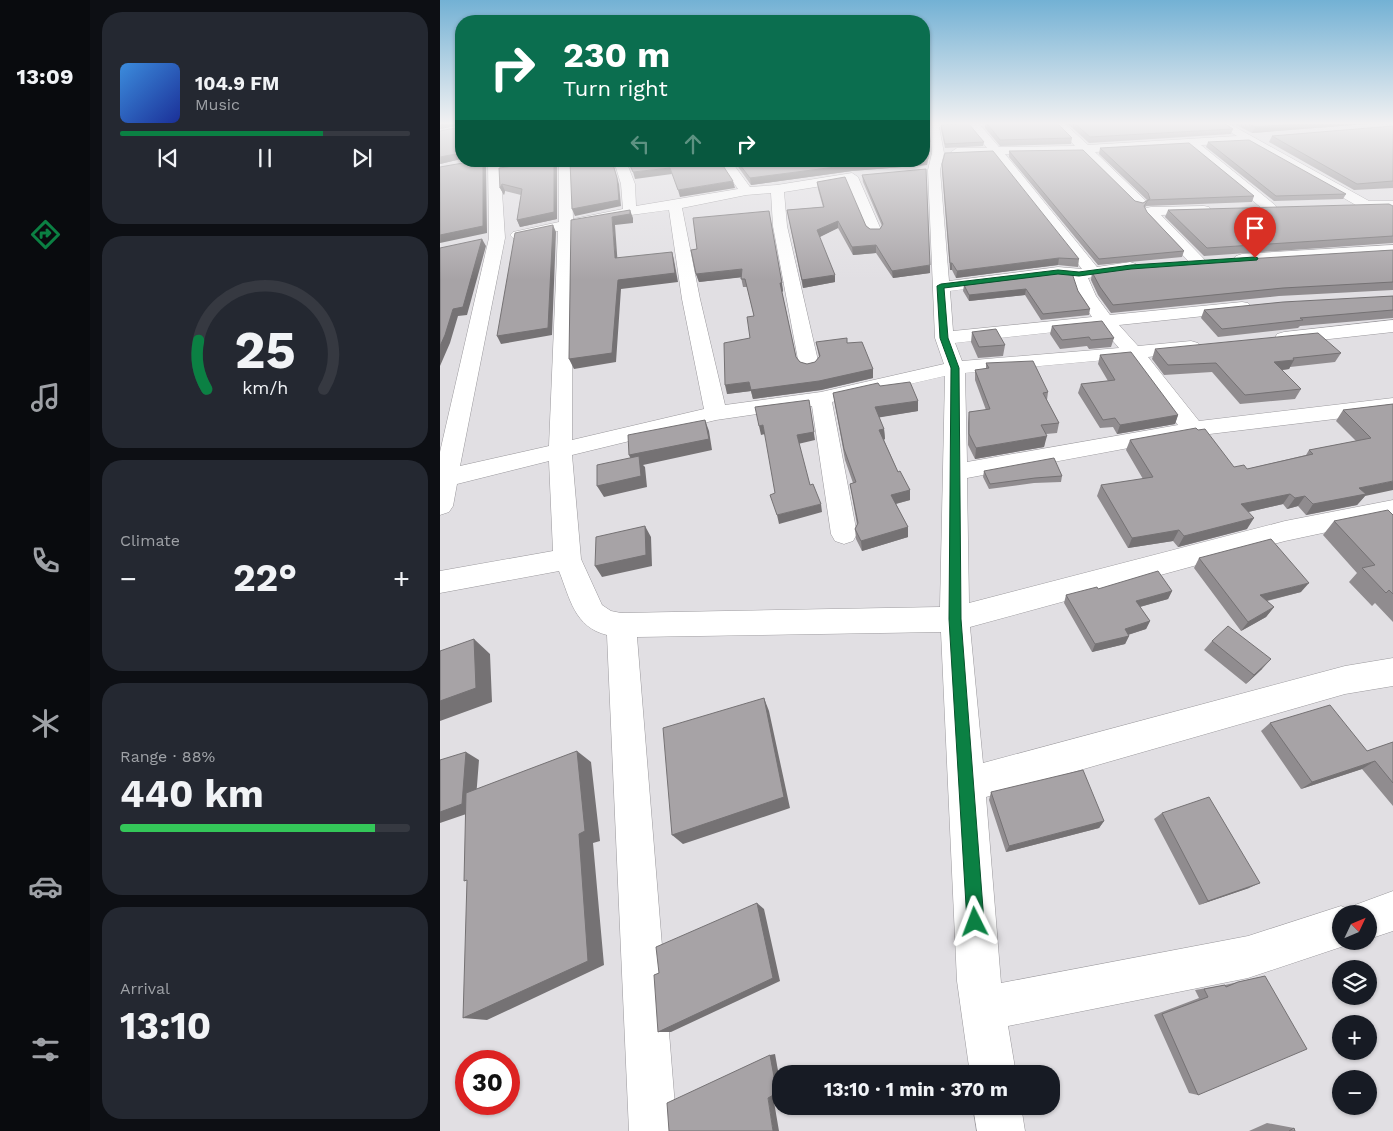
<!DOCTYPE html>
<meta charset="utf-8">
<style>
:root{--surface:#171b24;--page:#242831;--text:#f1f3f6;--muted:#9ea1a6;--line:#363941;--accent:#0b8043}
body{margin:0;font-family:"Work Sans",sans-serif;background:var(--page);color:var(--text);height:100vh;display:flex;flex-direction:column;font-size:19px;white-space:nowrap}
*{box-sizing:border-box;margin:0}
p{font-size:16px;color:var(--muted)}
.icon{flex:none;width:28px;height:28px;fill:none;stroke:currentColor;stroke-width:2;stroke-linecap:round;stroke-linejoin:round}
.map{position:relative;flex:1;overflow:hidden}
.sheet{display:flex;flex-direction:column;gap:12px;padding:12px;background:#0d0f14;width:350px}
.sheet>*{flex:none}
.guide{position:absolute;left:15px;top:15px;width:475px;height:152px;border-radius:20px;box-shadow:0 1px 4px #0004;background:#0b6e4f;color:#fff;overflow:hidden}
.needle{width:32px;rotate:46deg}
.controls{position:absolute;left:892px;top:905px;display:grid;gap:10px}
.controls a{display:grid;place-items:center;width:45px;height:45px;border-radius:50%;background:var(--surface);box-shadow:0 1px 4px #0004;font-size:25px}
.speed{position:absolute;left:15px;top:1050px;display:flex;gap:10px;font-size:25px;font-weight:700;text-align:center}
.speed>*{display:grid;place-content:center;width:65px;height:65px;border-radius:50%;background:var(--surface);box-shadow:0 1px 4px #0004;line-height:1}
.speed .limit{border:8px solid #d22;background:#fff;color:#111}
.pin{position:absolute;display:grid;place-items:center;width:42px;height:42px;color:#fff;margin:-51px -21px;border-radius:50% 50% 50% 0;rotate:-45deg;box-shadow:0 0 5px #0007}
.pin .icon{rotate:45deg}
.me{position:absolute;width:55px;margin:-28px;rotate:357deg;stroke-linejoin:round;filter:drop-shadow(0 0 4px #0008)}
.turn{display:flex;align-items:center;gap:18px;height:105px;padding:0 25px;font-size:22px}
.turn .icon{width:65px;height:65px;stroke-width:2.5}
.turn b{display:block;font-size:35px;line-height:42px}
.lanes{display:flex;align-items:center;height:48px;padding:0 25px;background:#0003;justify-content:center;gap:25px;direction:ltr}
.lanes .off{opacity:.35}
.big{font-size:38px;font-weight:700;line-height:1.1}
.sheet .card{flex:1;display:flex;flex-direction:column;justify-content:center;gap:8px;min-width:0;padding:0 18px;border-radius:20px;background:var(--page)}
.sheet .dial{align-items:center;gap:0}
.dial svg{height:130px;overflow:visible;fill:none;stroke:var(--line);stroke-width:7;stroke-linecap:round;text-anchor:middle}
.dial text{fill:var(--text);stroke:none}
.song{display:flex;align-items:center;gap:15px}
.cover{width:60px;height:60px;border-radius:8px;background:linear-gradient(135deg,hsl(210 70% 55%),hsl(230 70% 35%))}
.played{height:5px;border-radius:2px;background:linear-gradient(90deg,var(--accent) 70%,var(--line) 70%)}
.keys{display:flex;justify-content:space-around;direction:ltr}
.heat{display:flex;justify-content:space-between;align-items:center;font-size:28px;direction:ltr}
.charge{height:8px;border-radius:4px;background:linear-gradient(90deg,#34c759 88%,var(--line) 0)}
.trip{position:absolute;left:332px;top:1065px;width:288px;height:50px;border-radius:20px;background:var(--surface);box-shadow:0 1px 4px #0004;font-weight:700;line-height:50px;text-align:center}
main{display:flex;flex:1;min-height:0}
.dock{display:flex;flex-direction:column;width:90px;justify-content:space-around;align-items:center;background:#090b0e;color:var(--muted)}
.dock .icon{width:35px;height:35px}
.dock .selected{color:var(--accent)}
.dock b{font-size:22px;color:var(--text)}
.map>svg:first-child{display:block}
</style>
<main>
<nav class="dock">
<b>13:09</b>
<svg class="icon selected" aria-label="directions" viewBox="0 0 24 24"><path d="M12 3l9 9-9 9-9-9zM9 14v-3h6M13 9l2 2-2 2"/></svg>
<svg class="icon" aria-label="music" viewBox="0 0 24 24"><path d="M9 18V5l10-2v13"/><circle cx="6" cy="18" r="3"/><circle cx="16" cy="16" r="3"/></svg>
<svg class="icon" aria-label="phone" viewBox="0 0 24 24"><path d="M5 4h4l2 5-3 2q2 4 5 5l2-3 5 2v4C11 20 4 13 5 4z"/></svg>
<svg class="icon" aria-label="climate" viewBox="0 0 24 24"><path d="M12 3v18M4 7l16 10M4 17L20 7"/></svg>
<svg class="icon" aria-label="car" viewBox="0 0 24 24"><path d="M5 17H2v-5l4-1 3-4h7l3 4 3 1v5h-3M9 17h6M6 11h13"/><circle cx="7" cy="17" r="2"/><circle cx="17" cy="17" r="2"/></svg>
<svg class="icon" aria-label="filters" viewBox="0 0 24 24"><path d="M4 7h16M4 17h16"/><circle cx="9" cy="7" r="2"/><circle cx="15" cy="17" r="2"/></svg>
</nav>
<section class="sheet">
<div class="card">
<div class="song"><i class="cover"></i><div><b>104.9 FM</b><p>Music</p></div></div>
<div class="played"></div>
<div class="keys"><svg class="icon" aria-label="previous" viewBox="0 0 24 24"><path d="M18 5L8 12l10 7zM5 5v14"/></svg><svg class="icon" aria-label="pause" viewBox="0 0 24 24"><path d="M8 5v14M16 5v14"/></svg><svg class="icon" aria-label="next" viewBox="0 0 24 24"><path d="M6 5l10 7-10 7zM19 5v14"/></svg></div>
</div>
<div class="card dial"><svg viewBox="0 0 100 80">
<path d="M14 69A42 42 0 1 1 86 69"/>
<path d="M14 69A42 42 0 0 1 9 39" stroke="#0b8043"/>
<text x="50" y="56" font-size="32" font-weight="700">25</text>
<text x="50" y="72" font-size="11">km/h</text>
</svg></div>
<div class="card"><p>Climate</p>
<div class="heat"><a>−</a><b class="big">22°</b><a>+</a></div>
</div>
<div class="card"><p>Range · 88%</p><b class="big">440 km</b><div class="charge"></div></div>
<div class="card"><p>Arrival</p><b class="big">13:10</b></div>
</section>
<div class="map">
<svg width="953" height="1131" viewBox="0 0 953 1131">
<rect width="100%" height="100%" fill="#e1dfe3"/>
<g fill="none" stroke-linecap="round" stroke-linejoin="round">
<defs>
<path id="minor" d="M 489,122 L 560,122 L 555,125 L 541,126 L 559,147 L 635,146 L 612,122 L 623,122 L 648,145 L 797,136 L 773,122 L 786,122 L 929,201 L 953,201 L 953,209 L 921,208 L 808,143 L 761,145 L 835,205 L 837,208 L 835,211 L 825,211 L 748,146 L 655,152 L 705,200 L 707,203 L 700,207 L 695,206 L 642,153 L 565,154 L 657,267 L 690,262 L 696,264 L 698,267 L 696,270 L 690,272 L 648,278 L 656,296 L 670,315 L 802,302 L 808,303 L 811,307 L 808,311 L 802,312 L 679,325 L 698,346 L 751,341 L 758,343 L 761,347 L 758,351 L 708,357 L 759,421 L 953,398 L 953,412 L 753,436 L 527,478 L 529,603 L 845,521 L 953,500 L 953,518 L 845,541 L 530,627 L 543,763 L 905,666 L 953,658 L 953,686 L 905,694 L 546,797 L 561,983 L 808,936 L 901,906 L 912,911 L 915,905 L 953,891 L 953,931 L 929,939 L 929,914 L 901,914 L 901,941 L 916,942 L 808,978 L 568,1026 L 576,1074 L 530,1074 L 517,981 L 501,632 L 197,637 L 237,1131 L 189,1131 L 167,635 C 134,627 130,598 119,571 L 0,593 L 0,571 L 113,551 L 109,461 L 17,484 L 13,506 L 9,512 L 0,515 L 0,452 L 49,238 L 48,161 L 60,161 L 65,238 L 20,466 L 109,446 L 118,231 L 78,240 L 73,238 L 70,235 L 73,232 L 119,222 L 119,161 L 131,161 L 133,219 L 183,209 L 181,184 L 174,161 L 186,161 L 195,184 L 196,206 L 298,189 L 279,161 L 291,161 L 310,187 L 337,185 L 412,173 L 418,177 L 442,232 L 440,235 L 430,235 L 428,232 L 407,182 L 344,192 L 347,226 L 379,365 L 376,369 L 369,371 L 362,369 L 359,365 L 333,226 L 331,193 L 306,195 L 242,208 L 260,299 L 285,405 L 381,392 L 504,364 L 495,338 L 488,170 L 492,153 ZM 529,125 L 547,148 L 517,148 L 511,152 L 513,155 L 552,155 L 642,269 L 618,267 L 509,281 L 500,170 L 504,153 L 499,127 ZM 229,210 L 242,299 L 264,409 L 132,440 L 133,228 L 191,215 ZM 618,277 L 632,278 L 638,296 L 652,317 L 513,331 L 510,291 ZM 661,327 L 679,348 L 522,361 L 515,343 ZM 688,358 L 738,425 L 527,462 L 525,373 ZM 505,376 L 500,607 L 181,613 L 171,611 L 162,605 L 141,559 L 132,455 L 276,420 L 372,406 L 391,534 L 395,541 L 404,544 L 413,541 L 417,534 L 392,402 Z
M 764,206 L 769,207 L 771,210 L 769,213 L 721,215 L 764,259 L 766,262 L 764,265 L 752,265 L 707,217 L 704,211 L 706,208 L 711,207 Z
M 953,245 L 953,255 L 802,264 L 796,262 L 794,259 L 796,256 L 802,254 Z
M 953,320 L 953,332 L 844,344 L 837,342 L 835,338 L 837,334 L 844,332 Z
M 533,1106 L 581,1106 L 585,1131 L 537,1131 Z"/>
</defs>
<!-- minor casing -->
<use href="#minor" stroke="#9a989c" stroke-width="1"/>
<!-- minor -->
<use href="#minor" fill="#fff" fill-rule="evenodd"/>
</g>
<!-- wall -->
<path fill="#908c8f" d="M 0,122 L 21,122 L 21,159 L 0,164 L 20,127 L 20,125 L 0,129 Z
M 545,122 L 632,138 L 631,144 L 560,146 L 545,128 Z
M 626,122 L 782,122 L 793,129 L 791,134 L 649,143 Z
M 790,122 L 953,122 L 812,133 Z
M 501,125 L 544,142 L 543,146 L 505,148 L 501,129 Z
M 953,126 L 953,188 L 914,190 L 829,142 L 832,136 Z
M 768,142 L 906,194 L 903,199 L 834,201 L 766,147 Z
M 660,148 L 814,196 L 812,202 L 706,206 L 705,208 L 707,212 L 744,251 L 742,257 L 658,265 L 569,157 L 569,151 L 695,201 L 703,203 L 707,200 L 706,199 L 659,154 Z
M 489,153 L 487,165 L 412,171 L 311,185 L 294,161 L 484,161 Z
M 502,164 L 639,259 L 638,267 L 618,265 L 516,278 L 512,270 L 510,270 L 502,170 Z
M 117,167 L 117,219 L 80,227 L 77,220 L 81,195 L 65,191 L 64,195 L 60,188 L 59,168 Z
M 422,175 L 490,273 L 453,278 L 436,253 L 413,255 L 398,228 L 379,237 L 395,282 L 363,288 L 347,210 L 383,207 L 378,189 L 377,182 L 430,229 L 440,229 L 442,226 L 423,182 Z
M 953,206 L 953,243 L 764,256 L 725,217 L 728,210 Z
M 329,211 L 343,291 L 342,292 L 356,357 L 360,362 L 367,364 L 375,362 L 379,357 L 376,342 L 407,343 L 433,369 L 433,378 L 381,390 L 313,399 L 311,391 L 287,394 L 310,338 L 314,316 L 307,287 L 303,287 L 301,277 L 259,282 L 256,274 L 257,249 Z
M 953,250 L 953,290 L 839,296 L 671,313 L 658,295 L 651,280 L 652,272 Z
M 524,285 L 638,291 L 650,309 L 649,315 L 601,320 L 585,295 L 529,301 L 523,291 Z
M 953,296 L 953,318 L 860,326 L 858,328 L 778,337 L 761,318 L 764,310 Z
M 612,326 L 674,338 L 671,347 L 649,349 L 647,346 L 620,349 L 610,334 Z
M 532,332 L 565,345 L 563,356 L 538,358 L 531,342 Z
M 715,349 L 901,353 L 895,362 L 850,367 L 849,369 L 841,370 L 861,389 L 855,399 L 800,404 L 772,372 L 724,375 L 712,359 Z
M 660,355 L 738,415 L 735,424 L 677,434 L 673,427 L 660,428 L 638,393 L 641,384 L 668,381 L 658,364 Z
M 546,363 L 608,392 L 607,400 L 619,423 L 617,433 L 606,434 L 604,447 L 535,459 L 528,445 L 528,423 L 529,412 L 546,410 L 535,380 L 535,370 L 546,369 Z
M 440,386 L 478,401 L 478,411 L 439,417 L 444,429 L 445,439 L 444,440 L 458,472 L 470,490 L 470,500 L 456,504 L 468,527 L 468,537 L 422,551 L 416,539 L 415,529 L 417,525 L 410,484 L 413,483 L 405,460 L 393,393 Z
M 953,404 L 925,496 L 917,505 L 866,515 L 858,506 L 847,509 L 843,504 L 808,512 L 807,529 L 738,547 L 733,541 L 688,548 L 657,496 L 661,485 L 703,479 L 686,450 L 690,440 L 794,467 L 807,469 L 866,455 L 869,450 L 916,441 L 896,421 L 903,410 Z
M 544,471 L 622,476 L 621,482 L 594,483 L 549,489 L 543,477 Z
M 953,515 L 953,622 L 935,603 L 932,606 L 909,582 L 917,573 L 883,535 L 894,521 Z
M 759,558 L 861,592 L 827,601 L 834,607 L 826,617 L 801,631 L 754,568 Z
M 658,589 L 732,591 L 728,599 L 700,607 L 710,621 L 706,629 L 688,635 L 689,636 L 685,644 L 652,652 L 624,603 L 626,595 Z
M 772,641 L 822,669 L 806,684 L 764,650 Z
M 830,723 L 927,751 L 953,742 L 953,806 L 922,769 L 861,789 L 821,731 Z
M 551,792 L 664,821 L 659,828 L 566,852 L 549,800 Z
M 722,813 L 809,888 L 759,905 L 714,819 Z
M 825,976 L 758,1095 L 749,1093 L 714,1015 L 759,998 L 755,990 L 785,985 Z
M 827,1123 L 854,1128 L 855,1131 L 809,1131 Z"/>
<!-- shaded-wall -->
<path fill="#757274" d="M 0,122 L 19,122 L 21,125 L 0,129 Z
M 880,122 L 953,122 L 812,133 L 815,127 Z
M 490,142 L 490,148 L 484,150 L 484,143 Z
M 18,153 L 21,159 L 0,164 L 0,157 Z
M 489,153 L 487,165 L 412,171 L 311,185 L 310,178 L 411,165 L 456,161 L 484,161 L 484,159 Z
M 43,161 L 46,166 L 47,233 L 0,243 L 0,235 Z
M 114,161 L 117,167 L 117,219 L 80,227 L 77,220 Z
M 172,161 L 179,184 L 181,206 L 135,216 L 132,209 Z
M 230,168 L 232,174 L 195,179 L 193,172 Z
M 293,181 L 295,188 L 240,197 L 238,190 Z
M 62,184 L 65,191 L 64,195 L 60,188 Z
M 190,210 L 193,218 L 193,223 L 175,225 L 178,267 L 175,258 L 172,217 Z
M 398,221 L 398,228 L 378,238 L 377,230 Z
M 113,225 L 116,232 L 112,335 L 61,344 L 57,336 Z
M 42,239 L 46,246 L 27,315 L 18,316 L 10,343 L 0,366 L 0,346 L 13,309 Z
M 436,245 L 436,253 L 413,255 L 412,247 Z
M 232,252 L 234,260 L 238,282 L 181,289 L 176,362 L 134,369 L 129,359 L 178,280 Z
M 619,258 L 618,265 L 516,278 L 517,271 Z
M 510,263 L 512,263 L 512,270 L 510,270 Z
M 490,265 L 490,273 L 453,278 L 452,271 Z
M 302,269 L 304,277 L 259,282 L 256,274 Z
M 395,275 L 395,282 L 363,288 L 362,280 Z
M 340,283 L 342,283 L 343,291 L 342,292 Z
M 586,289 L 585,295 L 529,301 L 529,295 Z
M 854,360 L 849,369 L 829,372 L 834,362 Z
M 433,369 L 433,378 L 381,390 L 313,399 L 311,391 L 287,394 L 285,385 Z
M 478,401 L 478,411 L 436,418 L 435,407 Z
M 370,408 L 375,440 L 358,444 L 357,435 Z
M 738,415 L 735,424 L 677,434 L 680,425 Z
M 265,420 L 269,431 L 272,450 L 203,465 L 205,467 L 207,487 L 164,497 L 157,486 L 194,466 L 189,455 Z
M 323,425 L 325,434 L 321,435 L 319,426 Z
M 444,429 L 445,439 L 440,440 L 439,430 Z
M 607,436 L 604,447 L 535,459 L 536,448 Z
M 953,481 L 953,490 L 925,496 L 917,505 L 866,515 L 873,504 L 919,488 Z
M 470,490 L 470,500 L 451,505 L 451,495 Z
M 850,494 L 843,504 L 795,515 L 801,504 Z
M 865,496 L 858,506 L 847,509 L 855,498 Z
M 381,504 L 382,512 L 339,524 L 337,515 Z
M 814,518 L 807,529 L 738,547 L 744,536 Z
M 205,526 L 211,537 L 212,566 L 162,577 L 155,566 Z
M 468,527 L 468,537 L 422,551 L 421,541 Z
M 739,530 L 733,541 L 688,548 L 692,538 Z
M 869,583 L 861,592 L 813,604 L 820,595 Z
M 732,591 L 728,599 L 692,609 L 696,601 Z
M 834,607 L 826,617 L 801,631 L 808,622 Z
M 710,621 L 706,629 L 681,637 L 685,629 Z
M 689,636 L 685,644 L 652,652 L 655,644 Z
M 34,639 L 50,654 L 52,702 L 0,721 L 0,701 Z
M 831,659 L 822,669 L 806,684 L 814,675 Z
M 324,698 L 329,711 L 350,808 L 243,844 L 232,835 Z
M 137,751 L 151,762 L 160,841 L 153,843 L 164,965 L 47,1020 L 23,1018 L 139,834 Z
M 26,752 L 39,760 L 35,811 L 0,823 L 0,812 Z
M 935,761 L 922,769 L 861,789 L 872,782 Z
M 664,821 L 659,828 L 566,852 L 569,846 Z
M 820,883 L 809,888 L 759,905 L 768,901 Z
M 317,903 L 324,909 L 340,981 L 231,1032 L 218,1032 Z
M 335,1054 L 341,1087 L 341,1092 L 333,1096 L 339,1131 L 333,1131 L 328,1098 L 330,1055 Z"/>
<!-- building -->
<path fill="#a7a3a6" stroke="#757274" d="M 20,122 L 21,122 L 21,153 L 0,157 L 0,131 L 20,127 Z
M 484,122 L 488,122 L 490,142 L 484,143 Z
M 546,122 L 616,122 L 632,138 L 560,140 Z
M 633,122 L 782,122 L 793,129 L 650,137 Z
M 804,122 L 880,122 L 815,127 Z
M 528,123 L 544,142 L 505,144 L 501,125 Z
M 953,126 L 953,181 L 917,184 L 832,136 Z
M 809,140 L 906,194 L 836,196 L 768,142 Z
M 749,143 L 814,196 L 708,200 L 704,206 L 707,212 L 744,251 L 659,259 L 569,151 L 643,150 L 695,201 L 703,203 L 710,199 L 708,193 L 660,148 Z
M 553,151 L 639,259 L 619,258 L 517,271 L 512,263 L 510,263 L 502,164 L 505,153 Z
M 484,153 L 489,153 L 488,159 L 484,159 Z
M 34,161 L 43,161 L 43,226 L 0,235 L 0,167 Z
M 114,161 L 114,212 L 77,220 L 82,189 L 62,184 L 60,188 L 59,168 Z
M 130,161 L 172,161 L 177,178 L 179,200 L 132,209 Z
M 188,161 L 280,161 L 293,181 L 238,190 L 230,168 L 193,172 Z
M 297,161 L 456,161 L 411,165 L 310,178 Z
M 486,169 L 490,265 L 452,271 L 436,245 L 412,247 L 398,221 L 377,230 L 395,275 L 362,280 L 347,210 L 384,207 L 377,182 L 405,177 L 426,226 L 430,229 L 440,229 L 443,224 L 422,175 Z
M 949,204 L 953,206 L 953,236 L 767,248 L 728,210 Z
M 190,210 L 190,214 L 172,217 L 175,258 L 232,252 L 235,273 L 178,280 L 172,353 L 129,359 L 131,220 Z
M 329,211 L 342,283 L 340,283 L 356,357 L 360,362 L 367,364 L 375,362 L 380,356 L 376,342 L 407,338 L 407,343 L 422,342 L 433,369 L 379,381 L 311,390 L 309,382 L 285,385 L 284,343 L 310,338 L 307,317 L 314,316 L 305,279 L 301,279 L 302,269 L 256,274 L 251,250 L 257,249 L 253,218 Z
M 113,225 L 108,328 L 57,336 L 75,233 Z
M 42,239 L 23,307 L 13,309 L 5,335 L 0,346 L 0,248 Z
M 953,250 L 953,282 L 843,288 L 673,305 L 660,287 L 652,272 L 693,266 Z
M 619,273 L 632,273 L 638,291 L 650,309 L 603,314 L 586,289 L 529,295 L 524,285 Z
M 953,296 L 953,310 L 860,318 L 863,320 L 782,329 L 764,310 L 843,302 Z
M 662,321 L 674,338 L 651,340 L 649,337 L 622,340 L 612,326 Z
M 556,329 L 565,345 L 539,347 L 532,332 Z
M 878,333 L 901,353 L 853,358 L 854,360 L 834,362 L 861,389 L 805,395 L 776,363 L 728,365 L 715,349 Z
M 691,352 L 738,415 L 680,425 L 675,418 L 663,420 L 641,384 L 675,380 L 660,355 Z
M 593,361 L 608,392 L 603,393 L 619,423 L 601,425 L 607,436 L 536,448 L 529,434 L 529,412 L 550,409 L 535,370 L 549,368 L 546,363 Z
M 470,382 L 478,401 L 435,407 L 444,429 L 439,430 L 458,472 L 460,471 L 470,490 L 451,495 L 468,527 L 421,541 L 415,529 L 418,523 L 410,484 L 416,482 L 404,449 L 393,393 L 438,383 L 440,386 Z
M 369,400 L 374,432 L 357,435 L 370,485 L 373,484 L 381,504 L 337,515 L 330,495 L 335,493 L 323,425 L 319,426 L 315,407 Z
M 953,404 L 953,481 L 919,488 L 926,494 L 873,504 L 865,496 L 855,498 L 850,494 L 801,504 L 814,518 L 744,536 L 739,530 L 692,538 L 661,485 L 713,477 L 690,440 L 756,428 L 758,430 L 765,429 L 794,467 L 804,465 L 807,469 L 873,454 L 869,450 L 931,438 L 903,410 Z
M 265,420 L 269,439 L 189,455 L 188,435 Z
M 199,456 L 201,476 L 157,486 L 157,465 Z
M 614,458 L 622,476 L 595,478 L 550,484 L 544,471 Z
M 948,510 L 953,515 L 953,594 L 949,590 L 946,593 L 922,568 L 935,565 L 894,521 Z
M 205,526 L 206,555 L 155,566 L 156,537 Z
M 831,539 L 869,583 L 820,595 L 834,607 L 808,622 L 759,558 Z
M 718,571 L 732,591 L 696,601 L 710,621 L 685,629 L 689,636 L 655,644 L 626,595 L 657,587 L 658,589 Z
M 788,626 L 831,659 L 814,675 L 772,641 Z
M 34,639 L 36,688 L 0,701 L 0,651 Z
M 324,698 L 344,797 L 232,835 L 223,728 Z
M 890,705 L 927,751 L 953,742 L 953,783 L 935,761 L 872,782 L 830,723 Z
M 137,751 L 145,831 L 139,834 L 148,961 L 23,1018 L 27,880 L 24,881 L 26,793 Z
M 26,752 L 22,804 L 0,812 L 0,760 Z
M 643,770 L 664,821 L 569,846 L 551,792 Z
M 769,797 L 820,883 L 768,901 L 722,813 Z
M 317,903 L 333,978 L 218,1032 L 214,975 L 219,973 L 216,947 Z
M 825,976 L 867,1049 L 758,1095 L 722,1014 L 768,997 L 764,989 L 785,985 L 786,987 L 798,982 Z
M 330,1055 L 337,1093 L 328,1098 L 333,1131 L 229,1131 L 227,1103 Z
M 854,1128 L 855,1131 L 849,1131 Z"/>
<!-- sky -->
<linearGradient id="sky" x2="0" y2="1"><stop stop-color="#73b1d4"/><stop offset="0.44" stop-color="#f2f1f2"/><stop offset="1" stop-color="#f2f1f2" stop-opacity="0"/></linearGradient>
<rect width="953" height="280" fill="url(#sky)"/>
<!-- route -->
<path fill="#0b8043" stroke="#07532c" d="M 815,257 L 818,258 L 817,260 L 691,269 L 639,276 L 618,274 L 504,288 L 508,338 L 519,368 L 521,619 L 544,922 L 541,928 L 535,931 L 529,928 L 527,922 L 509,619 L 511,368 L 500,338 L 497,286 L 501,284 L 618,270 L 639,272 L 691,265 Z"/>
</svg>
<div class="controls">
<a><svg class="needle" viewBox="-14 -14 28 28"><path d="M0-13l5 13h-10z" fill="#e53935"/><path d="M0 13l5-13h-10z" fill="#9ea1a6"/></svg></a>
<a><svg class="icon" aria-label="layers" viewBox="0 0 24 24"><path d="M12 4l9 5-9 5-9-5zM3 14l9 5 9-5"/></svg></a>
<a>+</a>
<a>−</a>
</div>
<div class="speed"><div class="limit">30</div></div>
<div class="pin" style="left:815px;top:258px;background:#d93025"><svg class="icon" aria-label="arrive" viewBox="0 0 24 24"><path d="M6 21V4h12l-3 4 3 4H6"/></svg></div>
<svg class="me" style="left:535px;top:922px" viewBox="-20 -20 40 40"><path d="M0-17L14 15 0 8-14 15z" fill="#0b8043" stroke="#fff" stroke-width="4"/></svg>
<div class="trip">13:10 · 1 min · 370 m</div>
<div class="guide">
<div class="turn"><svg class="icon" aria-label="right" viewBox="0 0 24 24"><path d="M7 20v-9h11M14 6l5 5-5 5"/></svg><div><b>230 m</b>Turn right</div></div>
<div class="lanes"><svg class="icon off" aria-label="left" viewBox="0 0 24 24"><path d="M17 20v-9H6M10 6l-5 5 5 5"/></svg><svg class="icon off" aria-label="ahead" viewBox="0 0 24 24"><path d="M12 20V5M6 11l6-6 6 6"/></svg><svg class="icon" aria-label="right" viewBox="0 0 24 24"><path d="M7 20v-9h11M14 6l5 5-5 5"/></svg></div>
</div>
</div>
</main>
